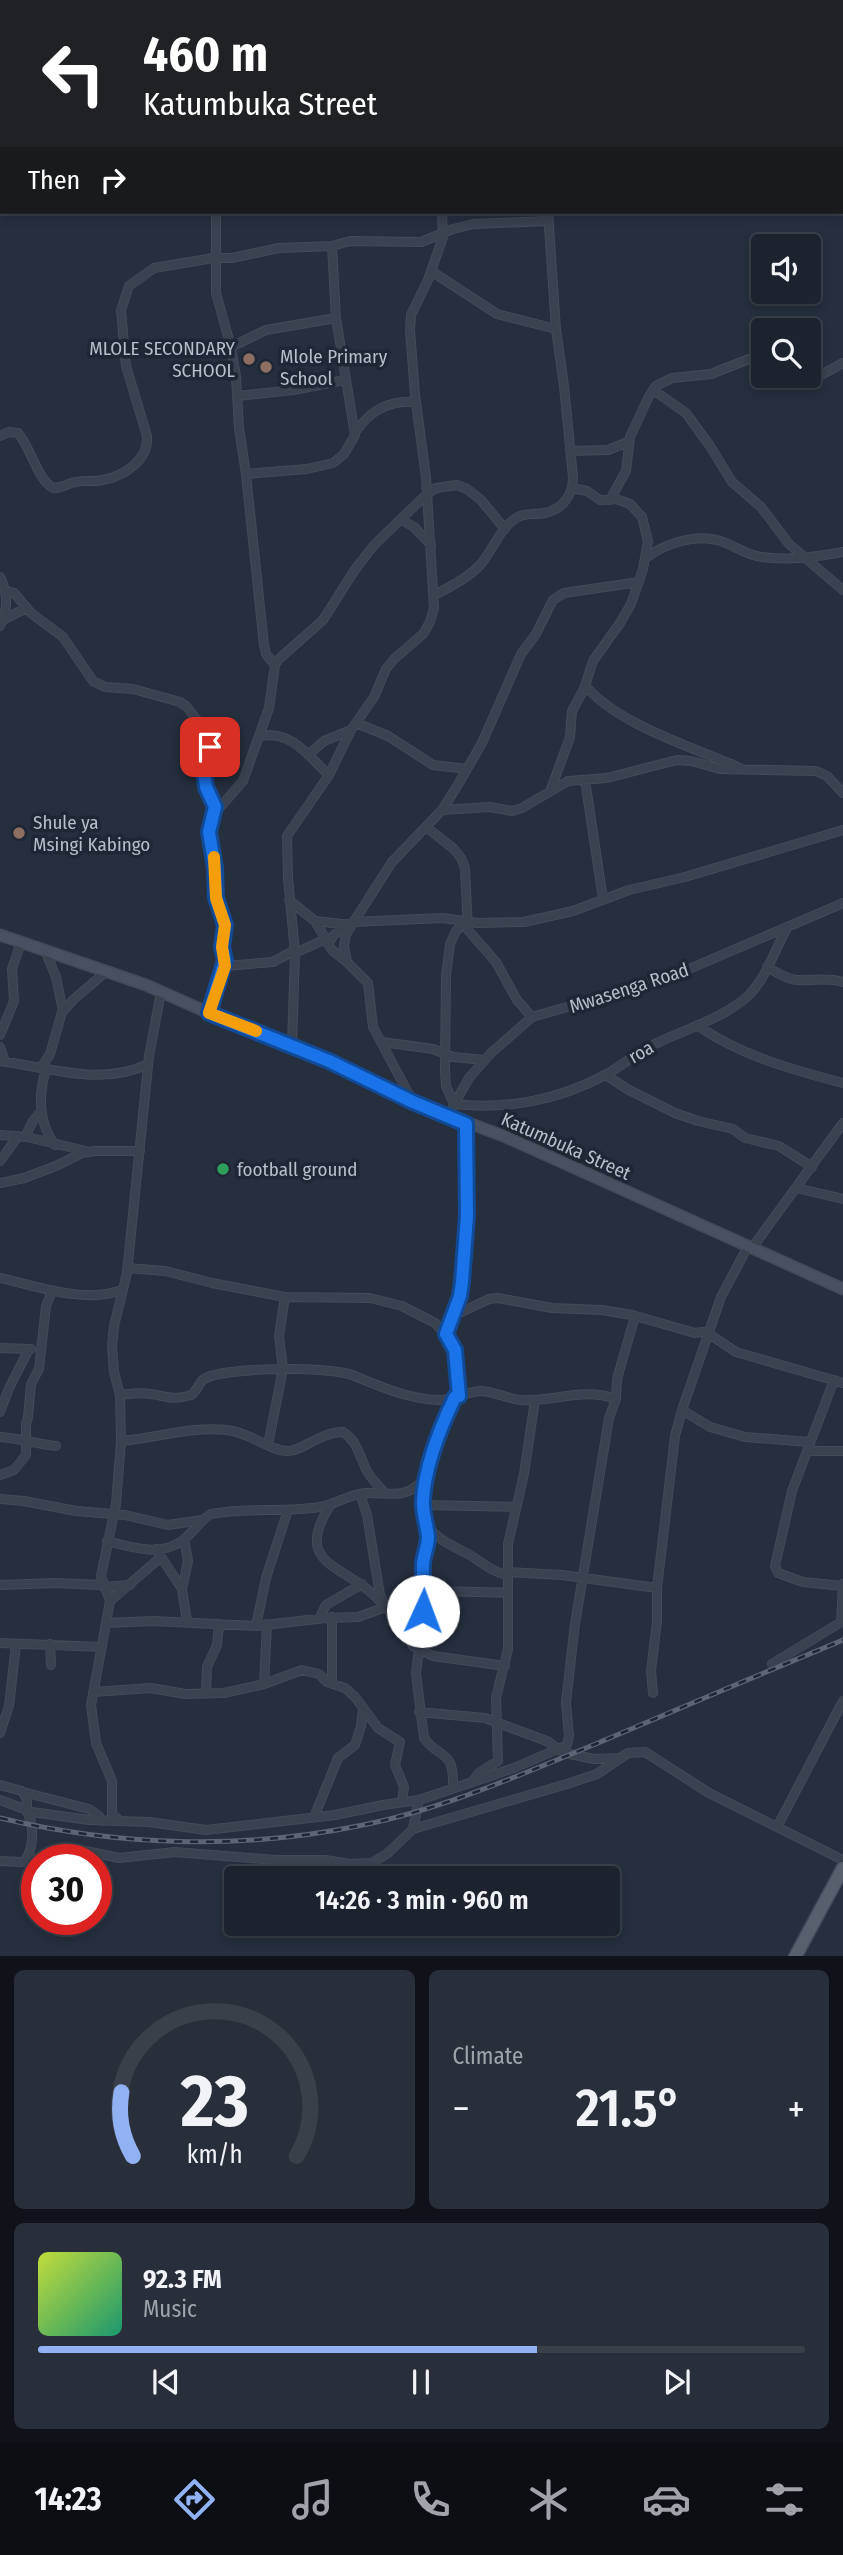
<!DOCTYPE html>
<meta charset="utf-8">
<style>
:root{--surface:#1c232e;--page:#292f3a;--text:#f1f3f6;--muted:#a0a4aa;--line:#3a404a;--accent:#91b1f3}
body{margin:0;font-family:"Fira Sans Condensed",sans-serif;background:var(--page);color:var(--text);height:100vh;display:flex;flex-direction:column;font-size:26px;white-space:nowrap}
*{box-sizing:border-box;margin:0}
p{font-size:23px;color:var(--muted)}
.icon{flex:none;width:38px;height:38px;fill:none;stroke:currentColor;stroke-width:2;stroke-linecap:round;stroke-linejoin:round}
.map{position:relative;height:1956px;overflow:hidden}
.details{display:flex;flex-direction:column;gap:14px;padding:14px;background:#0f1319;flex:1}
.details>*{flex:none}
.guide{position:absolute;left:0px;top:0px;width:844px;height:214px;box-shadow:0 4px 10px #0003,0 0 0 2px var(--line);background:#202124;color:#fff;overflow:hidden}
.buttons{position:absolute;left:751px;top:234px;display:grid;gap:14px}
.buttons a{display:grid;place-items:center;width:70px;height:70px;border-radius:7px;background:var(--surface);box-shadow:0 4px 10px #0003,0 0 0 2px var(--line);font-size:35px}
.speed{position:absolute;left:21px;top:1844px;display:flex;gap:14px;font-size:35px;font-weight:700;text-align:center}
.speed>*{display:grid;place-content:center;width:91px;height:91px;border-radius:50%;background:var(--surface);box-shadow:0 4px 10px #0003,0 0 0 2px var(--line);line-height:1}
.speed .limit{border:10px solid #d22;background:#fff;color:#111}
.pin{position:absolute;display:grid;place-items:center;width:60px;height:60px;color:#fff;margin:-30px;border-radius:14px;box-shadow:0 4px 10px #0006}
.me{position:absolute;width:77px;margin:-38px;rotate:2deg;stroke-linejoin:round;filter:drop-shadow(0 0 5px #0008)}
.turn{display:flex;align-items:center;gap:24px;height:147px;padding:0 28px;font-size:32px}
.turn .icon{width:91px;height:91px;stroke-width:2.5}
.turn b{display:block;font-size:49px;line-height:60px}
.then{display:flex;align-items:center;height:66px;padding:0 28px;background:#0003;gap:14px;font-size:26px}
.big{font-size:52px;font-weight:600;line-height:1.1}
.details .widget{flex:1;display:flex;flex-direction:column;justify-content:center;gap:10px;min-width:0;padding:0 24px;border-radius:10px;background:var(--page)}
.details .dial{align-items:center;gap:0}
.dial svg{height:182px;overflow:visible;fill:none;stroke:var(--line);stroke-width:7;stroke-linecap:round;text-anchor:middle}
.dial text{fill:var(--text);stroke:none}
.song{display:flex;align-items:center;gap:21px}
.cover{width:84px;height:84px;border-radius:10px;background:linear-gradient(135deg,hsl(70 70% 55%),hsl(160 70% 35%))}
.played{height:7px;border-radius:4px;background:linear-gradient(90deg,var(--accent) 65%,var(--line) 65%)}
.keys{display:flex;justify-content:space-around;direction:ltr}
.heat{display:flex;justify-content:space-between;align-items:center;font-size:38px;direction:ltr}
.details .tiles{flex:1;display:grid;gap:14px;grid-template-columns:1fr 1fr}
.widget:last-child{grid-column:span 2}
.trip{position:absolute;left:224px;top:1866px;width:396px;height:70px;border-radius:7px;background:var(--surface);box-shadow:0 4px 10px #0003,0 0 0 2px var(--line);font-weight:600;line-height:70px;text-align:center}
.dock{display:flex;height:112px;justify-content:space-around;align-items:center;background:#0b0e12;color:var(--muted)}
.dock .icon{width:49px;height:49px}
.dock .active{color:var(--accent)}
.dock b{font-size:32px;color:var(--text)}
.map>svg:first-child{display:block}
</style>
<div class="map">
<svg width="843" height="1957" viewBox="0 0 843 1957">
<rect width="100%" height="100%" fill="#262f3e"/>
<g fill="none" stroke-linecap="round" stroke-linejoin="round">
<defs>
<path id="street" d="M 156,0 L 156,2
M 228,0 L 228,2
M 292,0 L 293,2
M 360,0 L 360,2
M 425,0 L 426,2
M 525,0 L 525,2
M 593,0 L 598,2
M 672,0 L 672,2
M 755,0 L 755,2
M 612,2 L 617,0
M 216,212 L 216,293 L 231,347 L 236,376 L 239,428 L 246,474 L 264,645 L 266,654 L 275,665
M 431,271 L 497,314 L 556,329
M 231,347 L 266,330 L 336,318
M 798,376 L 819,376 L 843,363
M 653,390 L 686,413 L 710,446 L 732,482 L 761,507 L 789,544 L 843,590
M 238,396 L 293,390 L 345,380
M 356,431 C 371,410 389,400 416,402
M 0,436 L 9,432 L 18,433 C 31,448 37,479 53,488 C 61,488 67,484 75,482 C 84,480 94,482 103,480 C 124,476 149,460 147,436 L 126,366 L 121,310 L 129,286 L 154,268 L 213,258 L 232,258 L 279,248 L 332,246 L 350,241 L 421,242 L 453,229 L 474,224 L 549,221
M 570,451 L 608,450 L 628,442
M 246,474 L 307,469 L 333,463 L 344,454 L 355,435 L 336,318 L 332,246
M 610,500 L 626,471 L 630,437 L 649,396 L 656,386 L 672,378 L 711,374 L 749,359 L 763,361
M 402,520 L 414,527 L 431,545
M 646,558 C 664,544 694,534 717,540 C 733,544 745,555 762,557 C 789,561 817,557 843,552
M 0,577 C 8,593 8,610 0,626
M 5,591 L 14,593 L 31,613 L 63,637 L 93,681 L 105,687 L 133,689 L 180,702 L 186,706 L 210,736 L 204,773 L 206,787 L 215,807 L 209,832 L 215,868 L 216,898 L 225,924 L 222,947 L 225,960 L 209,1013
M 435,595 C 451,586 468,578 481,564 C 493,550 500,527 518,517 C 526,513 536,515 545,513 C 563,509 573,495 573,477 L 564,386 L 556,329 L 548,212
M 3,620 L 26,608
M 585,685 C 616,724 695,748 740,768
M 356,723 L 388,736 L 433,765 L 467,769
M 261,736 C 293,731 307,755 329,775
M 308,755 L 324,741 L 351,730
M 585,780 L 603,899
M 551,789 L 570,737 L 572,711 L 584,689 L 593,661 L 620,623 L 631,604 L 643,569 L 648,541 L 642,517 L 630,504 L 616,499 L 600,500 L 587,491 L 572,488
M 442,810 L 490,807 L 512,811 L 522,808 L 568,781 L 607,778 L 677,760 L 691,761 L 720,769 L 816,771 L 827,776 L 843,793
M 216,812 L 243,781 L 269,708 L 275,665 L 279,659 L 323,620 L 354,571 L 374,545 L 427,494 L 436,488 L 457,485 L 467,489 L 481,500 L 505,529
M 426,827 L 454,849 L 461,858 L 465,868 L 468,930 L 496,962 L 517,1000 L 532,1017
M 289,900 L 315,921 L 332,950 L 347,962
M 315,921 L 351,925
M 353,922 L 443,918 L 478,923 L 524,922 L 573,911 L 629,890 L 685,877 L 843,830
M 466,922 L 456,931 L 450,944 L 446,976 L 445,1069 L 446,1086 L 454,1104 C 506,1110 559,1100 605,1075 C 622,1066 637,1052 655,1044 C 686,1029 725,1018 750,994 C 767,976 775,949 787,928
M 328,944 L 333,936 L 347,924
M 45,950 L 56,977 L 63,1011
M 295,953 L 326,939
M 225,966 L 273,962 L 295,950
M 767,967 C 776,972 787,980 798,980 C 815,981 825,977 843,982
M 697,1025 C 739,1055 793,1070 843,1083
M 0,1035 L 14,1001 L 12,969 L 21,942
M 382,1042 L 433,1049 L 453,1057 L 485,1060
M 292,1045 L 295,953 L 288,878 L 287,836 L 329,775 L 351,730 L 374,697 L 386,669 L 394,659 L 423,634 L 430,622 L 434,608 L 426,477 L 415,395 L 410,330 L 411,315 L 428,280 L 443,237 L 442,212
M 0,1047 L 5,1062
M 0,1061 C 47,1067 102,1087 148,1064
M 41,1068 L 50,1054 L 62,1012 L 74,999 L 107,971
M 46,1069 C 38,1096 38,1122 55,1145
M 606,1075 L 627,1089 L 675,1113 L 698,1121 L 733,1129 L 745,1138 L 779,1146 L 812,1167
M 413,1102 L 373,1027 L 368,983 L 347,962 L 344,946 L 346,934 L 392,862 L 442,810 L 456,788 L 482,743 L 521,654 L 536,634 L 553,600 L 564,593 L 639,582
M 453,1106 L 469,1078 L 491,1053 L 532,1017 L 668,978 L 843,903
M 0,1135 L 27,1137 L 86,1151
M 25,1137 L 33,1121 L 41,1111
M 0,1161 L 18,1136
M 0,1183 L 24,1178 L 56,1166 L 82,1153 L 95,1151 L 140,1151
M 796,1188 L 843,1199
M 752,1248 L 843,1123
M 127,1268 L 165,1271 L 212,1283 L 285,1297 L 370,1298 L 402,1306 L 435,1323 L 451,1340 L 457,1360 L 459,1396
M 0,1278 C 37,1286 84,1304 122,1290
M 453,1316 L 489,1299 L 498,1298 L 552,1308 L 602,1310 L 632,1315 L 695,1333 L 710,1331
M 446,1334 L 460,1296 L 462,1282 L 467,1216 L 466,1123
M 709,1334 L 736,1352 L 843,1383
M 0,1348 L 31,1349
M 834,1380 L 792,1491 L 775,1566 L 778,1573 L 803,1582 L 842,1586
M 120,1395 C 130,1394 140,1392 150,1394 C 169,1396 170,1401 191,1395 C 197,1391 199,1383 204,1379 C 224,1367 330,1366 352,1375 C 379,1386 408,1399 438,1400 C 453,1401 465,1392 480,1391 C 494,1391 507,1399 521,1400 C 554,1402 583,1387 616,1399
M 682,1410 L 710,1427 L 745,1437 L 809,1442
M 0,1412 L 9,1388 L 29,1349
M 0,1437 C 19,1438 36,1444 56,1446
M 121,1441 C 157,1438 190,1426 227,1430 C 249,1432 270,1451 288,1451 C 303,1451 320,1432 343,1432 C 358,1441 359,1456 367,1471 C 372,1480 379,1487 386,1494
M 268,1445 L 283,1369 L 279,1336 L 285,1297
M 807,1451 L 843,1451
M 0,1475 L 14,1470 L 26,1455 L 26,1424 L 28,1417 L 31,1384 L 39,1369 L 46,1306 L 52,1291
M 360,1494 L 367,1515 L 380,1595 L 386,1607 L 404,1628 L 413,1646 L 433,1656 L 505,1666
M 0,1499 L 24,1501 L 76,1511 L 125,1515 L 168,1525 L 202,1520
M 331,1504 C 290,1567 347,1564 379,1600
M 423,1505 L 516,1507
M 427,1525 C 438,1541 452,1545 468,1554 C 482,1562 490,1571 507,1575
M 107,1541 C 131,1547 159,1557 182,1541 C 193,1533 199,1521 211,1514 C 247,1507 283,1513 319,1507 C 335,1505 349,1494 365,1493 C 390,1492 406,1501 425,1478
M 156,1549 L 182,1589 L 187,1622
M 507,1572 L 562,1575 L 657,1588
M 0,1585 L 56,1583 L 101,1585 L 104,1587 L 130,1585
M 182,1589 L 188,1561 L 184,1539
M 425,1598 C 451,1586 479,1595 507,1592
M 110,1601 L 161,1557
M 332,1617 L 332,1684
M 319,1619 L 326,1605 L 362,1584
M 841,1622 L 843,1584
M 106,1623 L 153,1621 L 256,1626 L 326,1618 L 358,1617 L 386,1607 L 425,1599
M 256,1626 L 266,1578 L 288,1510
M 0,1643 L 102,1647
M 50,1644 L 51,1665
M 772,1664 L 843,1621
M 264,1684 L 267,1624
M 93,1692 L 151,1688 L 185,1694 L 224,1693 L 264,1684 L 302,1670 L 319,1674 L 327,1682 L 345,1688 L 355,1697 L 378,1728 L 400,1742 L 395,1765 L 404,1787 L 402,1802
M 653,1693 L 651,1671 L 657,1621 L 657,1588 L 675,1436 L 682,1410 L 721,1297 L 748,1246
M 206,1694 L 207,1667 L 217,1645 L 219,1624
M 419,1712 L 485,1718 L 536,1737 L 549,1742 L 558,1750 L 570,1754 L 594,1759 L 620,1758
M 0,1733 L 9,1706 L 16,1644
M 472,1782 L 479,1773 L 498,1761 L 496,1698 L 508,1649 L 508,1544 L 524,1474 L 535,1400
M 0,1785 L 22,1791 L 27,1799 L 27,1809
M 453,1788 C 454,1748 441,1761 424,1738 L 416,1673 L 425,1598 L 423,1567 L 428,1537 L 422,1512 L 423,1498 L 426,1476 L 455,1397
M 23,1792 L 89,1809 L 99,1816 L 101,1821
M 0,1800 L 32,1812 L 89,1820 L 149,1822 L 206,1830 L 335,1815 L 383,1805 L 419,1800 L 514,1768 L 567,1745 L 569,1736 L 566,1702 L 575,1624 L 609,1418 L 616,1399 L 617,1379 L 635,1316
M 314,1817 L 338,1758 L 355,1745 L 361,1726 L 363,1708
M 120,1821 L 112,1814 L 112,1781 L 96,1743 L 91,1705 L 110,1601 L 101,1576 L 116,1504 L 121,1441 L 120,1395 L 114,1372 L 112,1346 L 114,1326 L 127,1273 L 149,1056 L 161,992
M 777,1827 L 843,1701
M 413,1829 L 419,1800
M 0,1861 L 21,1862 L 81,1850 L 119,1858 L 175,1852 L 276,1860 L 325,1860 L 350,1864 L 372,1863 L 388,1853 L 413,1829 L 567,1784 L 597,1774 L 628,1753 L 645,1752 L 709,1793 L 843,1860
M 25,1861 C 34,1847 35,1825 26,1810"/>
<path id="secondary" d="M 0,935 L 146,985 L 209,1013 L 329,1061 L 413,1102 L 506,1137 L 843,1289"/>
<path id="primary" d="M 795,1957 L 843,1868"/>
</defs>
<!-- street casing -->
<use href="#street" stroke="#444a58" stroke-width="10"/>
<!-- secondary casing -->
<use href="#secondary" stroke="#444a58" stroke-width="13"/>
<!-- primary casing -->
<use href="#primary" stroke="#444a58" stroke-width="15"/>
<!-- street -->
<use href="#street" stroke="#3a414f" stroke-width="8"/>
<!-- secondary -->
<use href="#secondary" stroke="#485061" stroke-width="10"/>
<!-- primary -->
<use href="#primary" stroke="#58606e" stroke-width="12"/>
<defs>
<path id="rail" d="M 0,1818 C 117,1846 240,1850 358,1826 C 441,1810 520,1775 598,1743 C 680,1708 761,1674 843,1640"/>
</defs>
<!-- rail casing -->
<use href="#rail" stroke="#5c6575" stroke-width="5"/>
<!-- rail -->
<use href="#rail" stroke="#1f2634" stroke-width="2.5" stroke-dasharray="8" stroke-linecap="butt"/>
</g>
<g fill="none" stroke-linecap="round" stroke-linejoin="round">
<defs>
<path id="route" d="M 210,747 L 204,773 L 206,787 L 215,807 L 209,832 L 215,868 L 216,898 L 225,925 L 222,947 L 225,960 L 209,1013 L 329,1061 L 413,1102 L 466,1124 L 467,1216 L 462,1282 L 460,1296 L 446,1334 L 455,1350 L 459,1396 L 455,1397 C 440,1428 425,1465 423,1500 C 422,1513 427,1524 428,1537 C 428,1546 424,1554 423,1563 C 422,1580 426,1595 423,1611"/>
</defs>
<!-- route casing -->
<use href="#route" stroke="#114b97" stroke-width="18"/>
<!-- route -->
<use href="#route" stroke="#1a73e8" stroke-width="12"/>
<!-- slow -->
<path stroke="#f59e0b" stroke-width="12" d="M 214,857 L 216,898 L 225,925 L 222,947 L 225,966 L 209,1013 L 256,1031"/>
</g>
<!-- markers -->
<g fill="#8d6e63" stroke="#1f2634" stroke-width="2.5">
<circle cx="249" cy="359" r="7"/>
<circle cx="266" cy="367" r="7"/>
<circle cx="19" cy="833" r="7"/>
</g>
<circle fill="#2e9e5b" stroke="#1f2634" stroke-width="2.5" cx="223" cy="1169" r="7"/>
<g text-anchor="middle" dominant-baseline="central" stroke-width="7" stroke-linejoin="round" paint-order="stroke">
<!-- poi labels -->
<g font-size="19" fill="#b7bdc9" stroke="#1f2634" text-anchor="start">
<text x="235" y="348" text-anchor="end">MLOLE SECONDARY<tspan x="235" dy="22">SCHOOL</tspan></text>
<text x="280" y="356">Mlole Primary<tspan x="280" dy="22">School</tspan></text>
<text x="33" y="822">Shule ya<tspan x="33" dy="22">Msingi Kabingo</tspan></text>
<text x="237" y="1169">football ground</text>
</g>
<!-- street labels -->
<g font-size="19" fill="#b7bdc9" stroke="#1f2634">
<text transform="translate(629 988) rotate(-18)">Mwasenga Road</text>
<text transform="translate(641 1052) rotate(-30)">roa</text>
<text transform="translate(566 1146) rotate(24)">Katumbuka Street</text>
</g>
</g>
</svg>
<div class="buttons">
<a><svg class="icon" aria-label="sound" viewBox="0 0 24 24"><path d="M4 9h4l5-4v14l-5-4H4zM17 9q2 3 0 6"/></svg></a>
<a><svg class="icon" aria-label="search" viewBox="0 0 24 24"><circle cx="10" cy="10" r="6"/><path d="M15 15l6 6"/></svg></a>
</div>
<div class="speed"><div class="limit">30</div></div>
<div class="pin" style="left:210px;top:747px;background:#d93025"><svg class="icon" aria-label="arrive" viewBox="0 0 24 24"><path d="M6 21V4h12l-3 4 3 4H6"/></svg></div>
<svg class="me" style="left:423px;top:1611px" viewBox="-20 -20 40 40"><circle r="19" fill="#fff"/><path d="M0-13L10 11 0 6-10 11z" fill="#1a73e8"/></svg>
<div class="trip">14:26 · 3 min · 960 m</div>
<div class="guide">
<div class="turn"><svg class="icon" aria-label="left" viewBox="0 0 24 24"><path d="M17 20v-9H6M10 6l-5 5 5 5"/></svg><div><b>460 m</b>Katumbuka Street</div></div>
<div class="then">Then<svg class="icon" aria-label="right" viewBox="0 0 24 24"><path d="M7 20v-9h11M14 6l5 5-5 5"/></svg></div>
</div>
</div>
<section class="details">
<div class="tiles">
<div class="widget dial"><svg viewBox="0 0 100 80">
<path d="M14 69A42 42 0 1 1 86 69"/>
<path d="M14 69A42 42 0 0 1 9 41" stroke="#91b1f3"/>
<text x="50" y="56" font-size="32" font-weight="700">23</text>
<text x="50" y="72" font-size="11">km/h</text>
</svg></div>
<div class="widget"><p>Climate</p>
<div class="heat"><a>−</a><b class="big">21.5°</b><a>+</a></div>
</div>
<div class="widget">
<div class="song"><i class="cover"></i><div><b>92.3 FM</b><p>Music</p></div></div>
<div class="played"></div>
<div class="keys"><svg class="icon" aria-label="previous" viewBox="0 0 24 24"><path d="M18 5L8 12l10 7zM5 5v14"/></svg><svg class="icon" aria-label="pause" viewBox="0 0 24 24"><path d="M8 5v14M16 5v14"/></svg><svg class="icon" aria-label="next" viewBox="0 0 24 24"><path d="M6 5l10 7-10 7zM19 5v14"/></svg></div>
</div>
</div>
</section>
<nav class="dock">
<b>14:23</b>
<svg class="icon active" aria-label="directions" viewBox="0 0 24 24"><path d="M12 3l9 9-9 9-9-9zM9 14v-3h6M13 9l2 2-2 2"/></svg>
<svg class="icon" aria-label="music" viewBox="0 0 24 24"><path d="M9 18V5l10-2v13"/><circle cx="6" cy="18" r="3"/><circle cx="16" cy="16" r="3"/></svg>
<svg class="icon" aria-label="phone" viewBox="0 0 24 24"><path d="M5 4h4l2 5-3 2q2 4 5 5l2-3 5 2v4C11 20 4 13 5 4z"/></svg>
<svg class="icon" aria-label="climate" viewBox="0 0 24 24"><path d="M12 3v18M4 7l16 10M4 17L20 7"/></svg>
<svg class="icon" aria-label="car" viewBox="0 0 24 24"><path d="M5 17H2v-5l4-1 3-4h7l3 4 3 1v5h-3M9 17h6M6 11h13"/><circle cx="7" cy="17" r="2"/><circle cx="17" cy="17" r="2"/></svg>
<svg class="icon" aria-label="filters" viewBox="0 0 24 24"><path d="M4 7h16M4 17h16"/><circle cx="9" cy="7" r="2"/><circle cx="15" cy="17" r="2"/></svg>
</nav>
